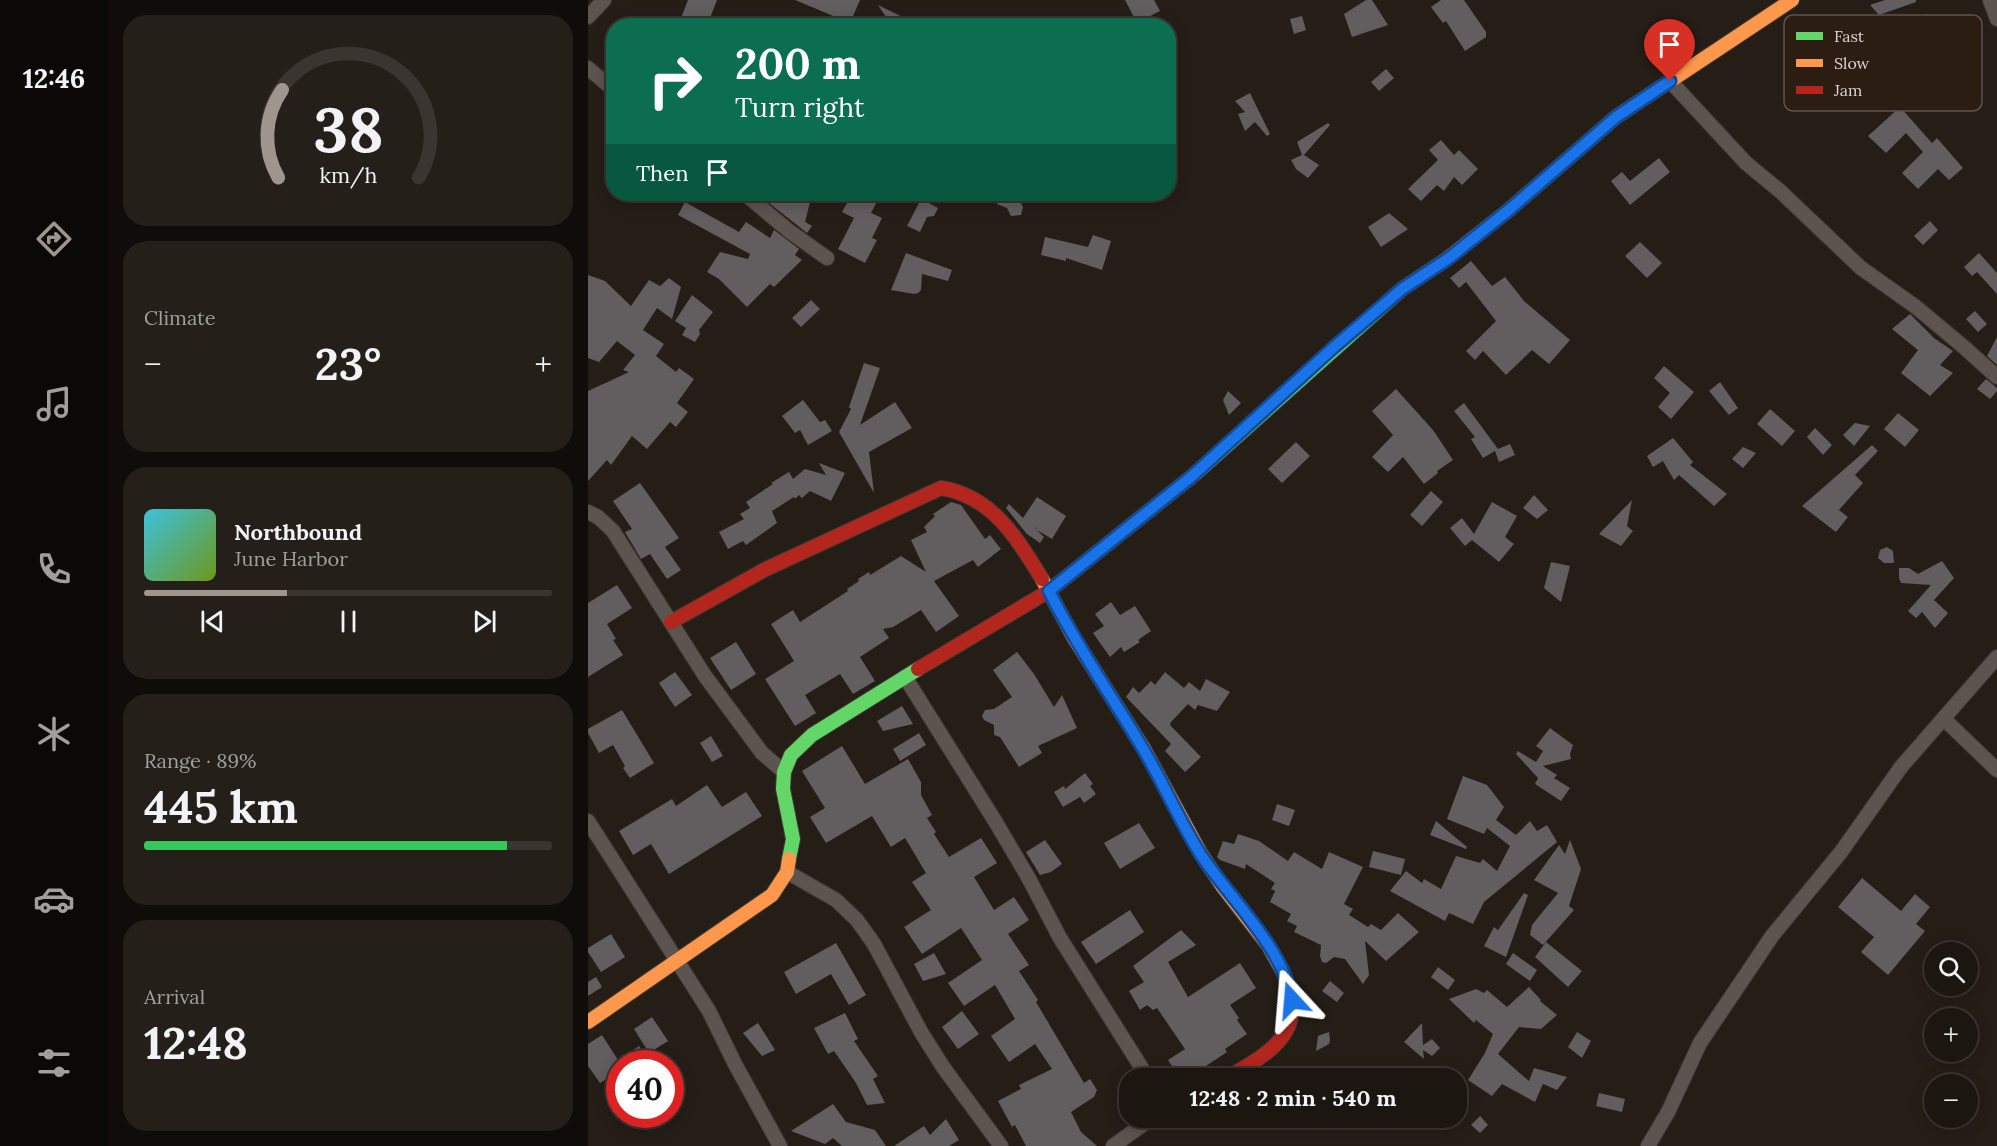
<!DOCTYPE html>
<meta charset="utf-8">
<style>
:root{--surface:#1c1611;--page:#251f1a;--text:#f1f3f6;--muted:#a09f9f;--line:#3a3531;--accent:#9e958e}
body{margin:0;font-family:Lora,serif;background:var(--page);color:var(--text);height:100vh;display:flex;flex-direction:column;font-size:22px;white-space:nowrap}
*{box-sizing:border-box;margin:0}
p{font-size:20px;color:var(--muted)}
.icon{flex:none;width:33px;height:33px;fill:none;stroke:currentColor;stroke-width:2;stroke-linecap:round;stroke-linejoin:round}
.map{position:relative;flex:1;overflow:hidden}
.sheet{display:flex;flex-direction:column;gap:15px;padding:15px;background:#0f0c09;width:480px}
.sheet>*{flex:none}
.guide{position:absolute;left:18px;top:18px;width:570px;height:183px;border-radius:24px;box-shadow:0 3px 15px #0003,0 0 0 2px var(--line);background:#0b6e4f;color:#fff;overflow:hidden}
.buttons{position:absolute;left:1336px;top:942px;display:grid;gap:12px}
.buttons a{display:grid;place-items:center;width:54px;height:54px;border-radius:50%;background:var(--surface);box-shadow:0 3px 15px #0003,0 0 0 2px var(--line);font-size:30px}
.speed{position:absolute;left:18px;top:1050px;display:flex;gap:12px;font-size:30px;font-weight:700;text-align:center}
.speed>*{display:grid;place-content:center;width:78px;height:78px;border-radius:50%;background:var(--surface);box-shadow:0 3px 15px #0003,0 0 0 2px var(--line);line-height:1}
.speed .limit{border:9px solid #d22;background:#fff;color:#111}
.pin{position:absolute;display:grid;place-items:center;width:51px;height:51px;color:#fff;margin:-62px -26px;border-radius:50% 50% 50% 0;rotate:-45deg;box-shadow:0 0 6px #0007}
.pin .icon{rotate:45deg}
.me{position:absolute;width:66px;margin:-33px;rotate:341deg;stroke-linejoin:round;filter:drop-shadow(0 0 4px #0008)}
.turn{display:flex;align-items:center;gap:21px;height:126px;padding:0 30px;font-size:27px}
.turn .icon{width:78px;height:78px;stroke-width:2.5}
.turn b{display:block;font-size:42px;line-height:51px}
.then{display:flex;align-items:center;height:57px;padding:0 30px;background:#0003;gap:12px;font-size:22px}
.big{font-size:45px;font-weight:700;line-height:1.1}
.sheet .card{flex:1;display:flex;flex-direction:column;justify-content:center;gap:9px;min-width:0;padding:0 21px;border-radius:24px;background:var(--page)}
.sheet .dial{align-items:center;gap:0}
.dial svg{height:156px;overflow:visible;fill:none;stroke:var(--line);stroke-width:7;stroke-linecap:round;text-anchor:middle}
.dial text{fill:var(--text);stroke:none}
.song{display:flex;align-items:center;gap:18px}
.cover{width:72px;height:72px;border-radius:9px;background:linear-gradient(135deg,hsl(190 70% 55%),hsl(80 70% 35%))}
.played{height:6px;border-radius:3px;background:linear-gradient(90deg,var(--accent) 35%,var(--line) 35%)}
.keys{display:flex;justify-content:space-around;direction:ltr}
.heat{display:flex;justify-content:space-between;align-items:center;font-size:33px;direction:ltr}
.charge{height:9px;border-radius:4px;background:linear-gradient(90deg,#34c759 89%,var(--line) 0)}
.trip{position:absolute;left:531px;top:1068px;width:348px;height:60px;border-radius:24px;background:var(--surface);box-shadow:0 3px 15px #0003,0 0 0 2px var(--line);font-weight:700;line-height:60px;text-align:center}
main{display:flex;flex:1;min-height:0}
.dock{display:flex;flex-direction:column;width:108px;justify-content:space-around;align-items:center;background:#0b0907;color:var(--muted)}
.dock .icon{width:42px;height:42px}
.dock .current{color:var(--accent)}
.dock b{font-size:27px;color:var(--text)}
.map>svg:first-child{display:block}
</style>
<main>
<nav class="dock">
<b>12:46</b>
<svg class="icon current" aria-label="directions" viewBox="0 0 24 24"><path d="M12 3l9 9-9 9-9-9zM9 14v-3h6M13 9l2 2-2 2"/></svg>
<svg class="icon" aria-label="music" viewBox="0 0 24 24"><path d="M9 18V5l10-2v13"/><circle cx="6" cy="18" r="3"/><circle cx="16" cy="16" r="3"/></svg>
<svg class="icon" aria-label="phone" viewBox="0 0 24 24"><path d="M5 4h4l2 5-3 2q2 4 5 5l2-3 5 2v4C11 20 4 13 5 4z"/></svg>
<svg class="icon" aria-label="climate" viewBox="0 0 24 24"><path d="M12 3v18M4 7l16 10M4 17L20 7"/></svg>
<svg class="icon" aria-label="car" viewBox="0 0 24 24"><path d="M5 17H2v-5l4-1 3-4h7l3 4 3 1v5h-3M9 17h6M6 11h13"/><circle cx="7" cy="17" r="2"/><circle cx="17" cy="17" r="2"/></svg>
<svg class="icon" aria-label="filters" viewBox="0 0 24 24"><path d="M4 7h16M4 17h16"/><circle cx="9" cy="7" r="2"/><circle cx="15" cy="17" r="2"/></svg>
</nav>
<section class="sheet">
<div class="card dial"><svg viewBox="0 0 100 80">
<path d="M14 69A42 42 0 1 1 86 69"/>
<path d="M14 69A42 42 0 0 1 16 24" stroke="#9e958e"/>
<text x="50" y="56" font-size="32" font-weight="700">38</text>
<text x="50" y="72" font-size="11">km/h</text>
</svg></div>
<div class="card"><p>Climate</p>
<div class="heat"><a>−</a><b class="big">23°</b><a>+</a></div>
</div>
<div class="card">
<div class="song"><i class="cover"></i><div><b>Northbound</b><p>June Harbor</p></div></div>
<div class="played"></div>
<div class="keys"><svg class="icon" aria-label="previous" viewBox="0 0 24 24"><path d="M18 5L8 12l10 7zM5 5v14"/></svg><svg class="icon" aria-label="pause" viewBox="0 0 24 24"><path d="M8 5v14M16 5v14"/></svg><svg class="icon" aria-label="next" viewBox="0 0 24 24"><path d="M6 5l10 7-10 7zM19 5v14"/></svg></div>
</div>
<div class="card"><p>Range · 89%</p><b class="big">445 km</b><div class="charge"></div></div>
<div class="card"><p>Arrival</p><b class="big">12:48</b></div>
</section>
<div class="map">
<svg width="1409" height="1146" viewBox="0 0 1409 1146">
<rect width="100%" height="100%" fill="#251e17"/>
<!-- building -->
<path fill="#625d5e" d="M 100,0 L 129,0 L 119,26 L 90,26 Z
M 207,0 L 272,0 L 262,23 Z
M 537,0 L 566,0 L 572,11 L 549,23 Z
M 778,0 L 784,0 L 800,25 L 764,37 L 756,14 Z
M 853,0 L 876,0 L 898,32 L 898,37 L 877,51 L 858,21 L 855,23 L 843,7 Z
M 1297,0 L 1328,0 L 1328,2 L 1291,15 L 1282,5 Z
M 290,5 L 333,26 L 304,26 Z
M 1338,14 L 1360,40 L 1342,56 L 1319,29 Z
M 714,16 L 718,30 L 706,34 L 702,19 Z
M 798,69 L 806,78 L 791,91 L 783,82 Z
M 662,93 L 682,134 L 679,136 L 667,122 L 657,131 L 650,114 L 657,112 L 647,101 Z
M 1312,107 L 1344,143 L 1349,138 L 1375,168 L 1361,180 L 1350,169 L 1330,189 L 1314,173 L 1335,152 L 1318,133 L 1298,153 L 1280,136 Z
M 740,123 L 742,125 L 716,155 L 731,165 L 720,178 L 708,169 L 703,160 L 714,155 L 709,142 Z
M 853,140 L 866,155 L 871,150 L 890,169 L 874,185 L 866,177 L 856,191 L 849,185 L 833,201 L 820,189 L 850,160 L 841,150 Z
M 1071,158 L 1082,172 L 1042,205 L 1023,181 L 1034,172 L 1042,181 Z
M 179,194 L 224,194 L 217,222 L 224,226 L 219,233 L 176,199 Z
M 264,194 L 293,194 L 283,213 L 294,218 L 284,238 L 289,240 L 277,263 L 250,249 L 266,218 L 254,212 Z
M 413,194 L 419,194 L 433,203 L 435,207 L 433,215 L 423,216 L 419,208 L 409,204 Z
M 333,199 L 350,208 L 346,216 L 339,217 L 332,232 L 319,226 Z
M 97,202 L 151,232 L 158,222 L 182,238 L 186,230 L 211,249 L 207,255 L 214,260 L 186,287 L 182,284 L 159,307 L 131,279 L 119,272 L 132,252 L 160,259 L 162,254 L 90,215 Z
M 801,213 L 820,229 L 793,247 L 780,227 Z
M 1342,221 L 1350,230 L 1335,245 L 1326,236 Z
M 505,235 L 523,241 L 514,270 L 478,258 L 478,261 L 453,255 L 457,237 L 500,247 Z
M 1052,242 L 1074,263 L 1059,278 L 1037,256 Z
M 318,253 L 364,270 L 360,281 L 334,274 L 333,290 L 330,293 L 326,294 L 303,290 Z
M 1391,253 L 1409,273 L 1409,294 L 1389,272 L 1384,276 L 1376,267 Z
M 883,261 L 904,286 L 917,277 L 936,301 L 982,340 L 961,364 L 944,350 L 918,375 L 895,351 L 887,360 L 878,351 L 908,321 L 878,282 L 871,288 L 862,278 Z
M 0,275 L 17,281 L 43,306 L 61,280 L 72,286 L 81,278 L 93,287 L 84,319 L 69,308 L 55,330 L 76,344 L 68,356 L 88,372 L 91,368 L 106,379 L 89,403 L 100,412 L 88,427 L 82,422 L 59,449 L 44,436 L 23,465 L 19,460 L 0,481 L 0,391 L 41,372 L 35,370 L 47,355 L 29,341 L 11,362 L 0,358 Z
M 104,295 L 125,312 L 111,330 L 112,334 L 107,342 L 94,335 L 98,328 L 87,321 Z
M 223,300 L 232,309 L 213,327 L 204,318 Z
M 1387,311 L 1399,324 L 1390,332 L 1378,319 Z
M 1322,314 L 1346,338 L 1365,351 L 1352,365 L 1365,373 L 1342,396 L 1313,373 L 1330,350 L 1304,329 Z
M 1409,337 L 1409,365 L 1399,356 Z
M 276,363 L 292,368 L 272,425 L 307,402 L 324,428 L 281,452 L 286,493 L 251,432 L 263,409 L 261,407 Z
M 1076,366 L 1106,392 L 1083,419 L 1070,407 L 1082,393 L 1066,378 Z
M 1398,379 L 1409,388 L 1409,391 L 1402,399 L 1389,389 Z
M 1132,382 L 1150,408 L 1141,415 L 1121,391 Z
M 808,389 L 845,430 L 865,460 L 849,471 L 850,473 L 836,484 L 815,457 L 800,472 L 784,457 L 805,435 L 784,411 Z
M 640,391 L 653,403 L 641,415 L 635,400 Z
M 215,400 L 232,422 L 237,420 L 244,431 L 220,445 L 212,430 L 207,433 L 194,416 Z
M 876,403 L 910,449 L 922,444 L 927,455 L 911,462 L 907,451 L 895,458 L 883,439 L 887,437 L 866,411 Z
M 1182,409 L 1207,431 L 1194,446 L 1169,424 Z
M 1310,413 L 1331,430 L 1317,447 L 1296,429 Z
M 1267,423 L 1282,426 L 1266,446 L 1255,435 Z
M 1227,428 L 1244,445 L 1235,455 L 1219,437 Z
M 1085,438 L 1105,462 L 1102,465 L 1139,494 L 1126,506 L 1091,475 L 1086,480 L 1075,461 L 1065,467 L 1059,456 Z
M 708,442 L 722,456 L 694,483 L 680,469 Z
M 1284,445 L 1290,451 L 1267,475 L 1275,483 L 1251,510 L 1260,517 L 1248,532 L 1214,506 Z
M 1155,447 L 1168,453 L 1155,468 L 1144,459 Z
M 231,463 L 257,473 L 243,501 L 222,491 L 214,498 L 211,495 L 207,499 L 206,497 L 184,511 L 189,523 L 158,545 L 155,541 L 140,549 L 131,532 L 156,519 L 152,514 L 162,508 L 158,502 L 185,484 L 183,483 L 201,472 L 205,479 L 217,469 L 238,475 Z
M 52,483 L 91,538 L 77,547 L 93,570 L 79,579 L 62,554 L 53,559 L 37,532 L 44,529 L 25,501 Z
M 843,491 L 855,502 L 834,526 L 822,515 Z
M 946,495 L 960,510 L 949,519 L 935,508 Z
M 449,497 L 478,516 L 464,539 L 449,530 L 447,527 L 447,528 L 456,537 L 452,543 L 439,534 L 418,508 L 421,504 L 435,518 Z
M 1044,500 L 1039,526 L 1045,531 L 1033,546 L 1011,534 Z
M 363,502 L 373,505 L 397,539 L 402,535 L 413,549 L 390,567 L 385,560 L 346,581 L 371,616 L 348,632 L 333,610 L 305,627 L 295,629 L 301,638 L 272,657 L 287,681 L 265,694 L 252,674 L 217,695 L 228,713 L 207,726 L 177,679 L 206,661 L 183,624 L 205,610 L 212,622 L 260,591 L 259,589 L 271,581 L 270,579 L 281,572 L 282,575 L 313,556 L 338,572 L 323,540 L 339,532 L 336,527 L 347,516 L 345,514 Z
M 904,502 L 929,516 L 917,537 L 926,544 L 911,562 L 884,540 L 877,546 L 862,528 L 874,518 L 886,534 Z
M 1299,547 L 1305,551 L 1306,563 L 1296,563 L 1290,558 L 1292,550 Z
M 1354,561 L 1366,578 L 1346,600 L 1360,613 L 1347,628 L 1334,612 L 1328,618 L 1320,611 L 1343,585 L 1313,583 L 1311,578 L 1311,568 L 1321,568 L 1330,574 Z
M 963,562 L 982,566 L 973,602 L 956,588 Z
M 29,585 L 44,608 L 19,624 L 28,639 L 25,640 L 35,655 L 0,677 L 0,603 Z
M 523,602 L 532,615 L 547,606 L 563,631 L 550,640 L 552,642 L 536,652 L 533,647 L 522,657 L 505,633 L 516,626 L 507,614 Z
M 148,642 L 168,674 L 143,690 L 122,658 Z
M 429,652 L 446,674 L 466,707 L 474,695 L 489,728 L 450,746 L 454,753 L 431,767 L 412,737 L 406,735 L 406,725 L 396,720 L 394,716 L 397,710 L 406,709 L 424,697 L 405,670 Z
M 87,672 L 104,695 L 87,707 L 71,683 Z
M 577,672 L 596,688 L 601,682 L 612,691 L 618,679 L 642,692 L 629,711 L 610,705 L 607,710 L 600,704 L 583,722 L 582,725 L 613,757 L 597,772 L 577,751 L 583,744 L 538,697 L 545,687 L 551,693 L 563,681 L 567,685 Z
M 314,706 L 325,724 L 295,731 L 289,721 Z
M 34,710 L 66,763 L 42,778 L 35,768 L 37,766 L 25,745 L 11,753 L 0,733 L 0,729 Z
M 962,728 L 985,745 L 982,754 L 983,759 L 955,766 L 969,775 L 966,778 L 982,788 L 973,801 L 947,784 L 950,778 L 928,754 L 930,751 L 948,762 L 955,751 L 948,746 Z
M 331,733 L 338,745 L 312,761 L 305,749 Z
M 123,736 L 135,756 L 124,762 L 112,743 Z
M 254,746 L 277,784 L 320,759 L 333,782 L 333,795 L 344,815 L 339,818 L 348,832 L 346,834 L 361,857 L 393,838 L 409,863 L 386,877 L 406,910 L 426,897 L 441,920 L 420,934 L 441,965 L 431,971 L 450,1000 L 448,1002 L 496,1083 L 502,1079 L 509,1090 L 506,1097 L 483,1112 L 493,1132 L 509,1146 L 438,1146 L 427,1125 L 424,1127 L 410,1101 L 433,1089 L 431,1085 L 464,1069 L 447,1044 L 421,1062 L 403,1036 L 427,1019 L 407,985 L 376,1006 L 360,983 L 394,960 L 373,928 L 334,954 L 316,927 L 343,910 L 324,882 L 338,873 L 317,838 L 303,847 L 284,816 L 238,843 L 222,817 L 237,808 L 214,771 Z
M 497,773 L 505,784 L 502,786 L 508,794 L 496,803 L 492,797 L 475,807 L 466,792 L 476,786 L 477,789 Z
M 875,776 L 899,785 L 916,807 L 908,820 L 928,835 L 942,821 L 949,831 L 959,825 L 969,842 L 896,902 L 885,924 L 861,913 L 857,921 L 802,891 L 818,871 L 834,883 L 836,879 L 853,889 L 868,856 L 892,863 L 895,859 L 909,871 L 922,846 L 899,828 L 896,834 L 859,819 Z
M 119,785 L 134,807 L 158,792 L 174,816 L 81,874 L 63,844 L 45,855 L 31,831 L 84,799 L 88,806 Z
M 689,804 L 707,810 L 701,826 L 684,820 Z
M 848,821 L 879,847 L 878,849 L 842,835 Z
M 551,823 L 567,848 L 532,869 L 516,843 Z
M 650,834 L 671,841 L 700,861 L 706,852 L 734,869 L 741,852 L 775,867 L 756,904 L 765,909 L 761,915 L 780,927 L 783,924 L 793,930 L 810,913 L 831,932 L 798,961 L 777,941 L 781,975 L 775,984 L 757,959 L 746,957 L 738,963 L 734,962 L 732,956 L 733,945 L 706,932 L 709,926 L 699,921 L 703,914 L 682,902 L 687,891 L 683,889 L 687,883 L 658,864 L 657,869 L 632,860 L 629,857 L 635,841 L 646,844 Z
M 457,840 L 474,864 L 463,872 L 452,875 L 438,852 Z
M 982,840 L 993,869 L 981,906 L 986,910 L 955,945 L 942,935 L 944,925 L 970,893 L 946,880 L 971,845 L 977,854 Z
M 785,851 L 817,859 L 813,875 L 781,867 Z
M 1274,878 L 1313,911 L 1327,894 L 1342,907 L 1328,924 L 1337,931 L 1300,975 L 1273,952 L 1286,937 L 1250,907 Z
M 936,893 L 940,895 L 918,957 L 896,946 L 906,927 L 910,930 Z
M 542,910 L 556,932 L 508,964 L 493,942 Z
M 593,930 L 608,945 L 580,962 L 600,997 L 652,963 L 668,988 L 642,1005 L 651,1018 L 649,1020 L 659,1034 L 637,1049 L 639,1052 L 600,1078 L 592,1078 L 580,1060 L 597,1049 L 569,1008 L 565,1010 L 559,1005 L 552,1010 L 541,991 L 556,982 L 545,966 Z
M 23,934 L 37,957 L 13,972 L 0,952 L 0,948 Z
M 958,942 L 994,971 L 980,987 L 947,957 Z
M 248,943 L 278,995 L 261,1005 L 243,974 L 208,994 L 196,972 Z
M 346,953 L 358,974 L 335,981 L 326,964 Z
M 925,953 L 949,970 L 942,981 L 918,964 Z
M 850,967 L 867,980 L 860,990 L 843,977 Z
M 8,977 L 14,987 L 0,996 L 0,982 Z
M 742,981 L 756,993 L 749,1002 L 734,991 Z
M 941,987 L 953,1000 L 952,1001 L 969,1015 L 953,1029 L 931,1027 L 910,1054 L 941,1081 L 946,1068 L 979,1077 L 969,1090 L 955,1084 L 947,1102 L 914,1084 L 904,1096 L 880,1080 L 897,1053 L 905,1034 L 888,1020 L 886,1023 L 861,999 L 888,989 L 896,993 L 899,990 L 919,1007 Z
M 374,1011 L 391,1034 L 370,1049 L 354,1027 Z
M 257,1013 L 270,1039 L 266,1041 L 290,1076 L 285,1079 L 297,1103 L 279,1105 L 268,1083 L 246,1051 L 240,1054 L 226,1028 Z
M 64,1017 L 80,1041 L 61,1053 L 46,1029 Z
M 170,1023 L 187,1050 L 174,1056 L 155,1033 Z
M 834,1023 L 835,1045 L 844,1039 L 852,1048 L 844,1056 L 835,1050 L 836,1059 L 816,1042 Z
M 741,1032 L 742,1040 L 741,1044 L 728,1051 L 730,1036 Z
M 989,1032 L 1003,1041 L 994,1058 L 980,1047 Z
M 14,1035 L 30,1060 L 51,1046 L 62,1064 L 32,1064 L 32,1071 L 12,1083 L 0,1066 L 0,1044 Z
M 1011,1093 L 1037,1099 L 1034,1112 L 1008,1106 Z
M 245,1104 L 258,1122 L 287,1130 L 298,1146 L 254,1146 L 245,1138 L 237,1144 L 203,1131 Z
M 892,1116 L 900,1125 L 892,1133 L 883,1125 Z
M 358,1119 L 371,1140 L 361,1146 L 306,1146 L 336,1126 L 342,1135 Z"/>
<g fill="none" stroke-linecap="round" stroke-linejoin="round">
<defs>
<path id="street" d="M 1402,0 L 1409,19
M 0,17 L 16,0
M 0,68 L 26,90
M 1082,81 L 1158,163 L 1192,191 L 1273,268 L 1328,307 L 1377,348 L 1409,377
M 157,194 L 201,231 L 239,258
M 0,512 L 10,517 L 25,531 L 117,676 L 174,753 L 196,772
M 317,677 L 407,821 L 440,877 L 472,938 L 560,1078
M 1356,719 L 1409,770
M 0,821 L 121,1011 L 147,1064 L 192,1146
M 199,872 L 248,900 L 269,920 L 286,944 L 333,1032 L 355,1067 L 413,1146
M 525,1146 L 564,1118
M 1060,1146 L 1080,1112 L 1112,1043 L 1184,936 L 1253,852 L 1313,767 L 1409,657"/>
<path id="fast" d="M 607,474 L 814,289 L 859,259
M 201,859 L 205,839 L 195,789 L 196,772 L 203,755 L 224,735 L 330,669"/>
<path id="slow" d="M 859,259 L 922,209 L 1028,117 L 1204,0
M 454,579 L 486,638 L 556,749 L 613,854 L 635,887 L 680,945 L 694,970
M 0,1022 L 184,895 L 199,872 L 201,859"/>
<path id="jam" d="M 83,622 L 176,570 L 353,488 C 404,496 429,538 454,579
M 330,669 L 461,591 L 607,474
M 638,1078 C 685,1052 723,1029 694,970"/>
</defs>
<!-- street casing -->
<use href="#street" stroke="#403934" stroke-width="16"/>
<!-- fast casing -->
<use href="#fast" stroke="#403934" stroke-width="16"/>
<!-- slow casing -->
<use href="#slow" stroke="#403934" stroke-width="16"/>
<!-- jam casing -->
<use href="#jam" stroke="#403934" stroke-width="16"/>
<!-- street -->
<use href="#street" stroke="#5b544f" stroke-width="14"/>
<!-- fast -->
<use href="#fast" stroke="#63d668" stroke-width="14"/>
<!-- slow -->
<use href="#slow" stroke="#ff974d" stroke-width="14"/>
<!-- jam -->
<use href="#jam" stroke="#b3261e" stroke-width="14"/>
</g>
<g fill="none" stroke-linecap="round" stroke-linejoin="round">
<defs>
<path id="route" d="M 704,1000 C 696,949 641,897 613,855 C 591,820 575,782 554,747 C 523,695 488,645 461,591 L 603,477 L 745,348 L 814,289 L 861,258 L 922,209 L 1028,117 L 1082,81"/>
</defs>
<!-- route casing -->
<use href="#route" stroke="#114b97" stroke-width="15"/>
<!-- route -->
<use href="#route" stroke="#1a73e8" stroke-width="10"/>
</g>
<!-- legend -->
<rect x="1196" y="15" width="198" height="96" rx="9" fill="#2b1d11" stroke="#61544a" stroke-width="1.5"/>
<rect x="1208" y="32" width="27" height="8" fill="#63d668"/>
<rect x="1208" y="59" width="27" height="8" fill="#ff974d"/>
<rect x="1208" y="86" width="27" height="8" fill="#b3261e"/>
<g font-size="16" fill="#dfd5ce">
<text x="1246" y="42">Fast</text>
<text x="1246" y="69">Slow</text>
<text x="1246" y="96">Jam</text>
</g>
</svg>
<div class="buttons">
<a><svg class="icon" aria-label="search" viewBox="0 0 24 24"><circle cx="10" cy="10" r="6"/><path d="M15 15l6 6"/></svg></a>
<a>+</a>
<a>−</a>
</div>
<div class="speed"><div class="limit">40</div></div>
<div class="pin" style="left:1082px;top:81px;background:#d93025"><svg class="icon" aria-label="arrive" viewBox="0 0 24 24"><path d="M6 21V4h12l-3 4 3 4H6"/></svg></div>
<svg class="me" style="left:704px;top:1000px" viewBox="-20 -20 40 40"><path d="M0-17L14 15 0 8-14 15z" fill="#1a73e8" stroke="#fff" stroke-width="4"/></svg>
<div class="trip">12:48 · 2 min · 540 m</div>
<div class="guide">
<div class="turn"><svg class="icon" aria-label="right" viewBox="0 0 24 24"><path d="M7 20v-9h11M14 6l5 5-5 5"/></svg><div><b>200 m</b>Turn right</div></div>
<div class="then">Then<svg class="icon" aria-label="arrive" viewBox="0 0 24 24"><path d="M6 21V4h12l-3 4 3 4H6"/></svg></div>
</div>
</div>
</main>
